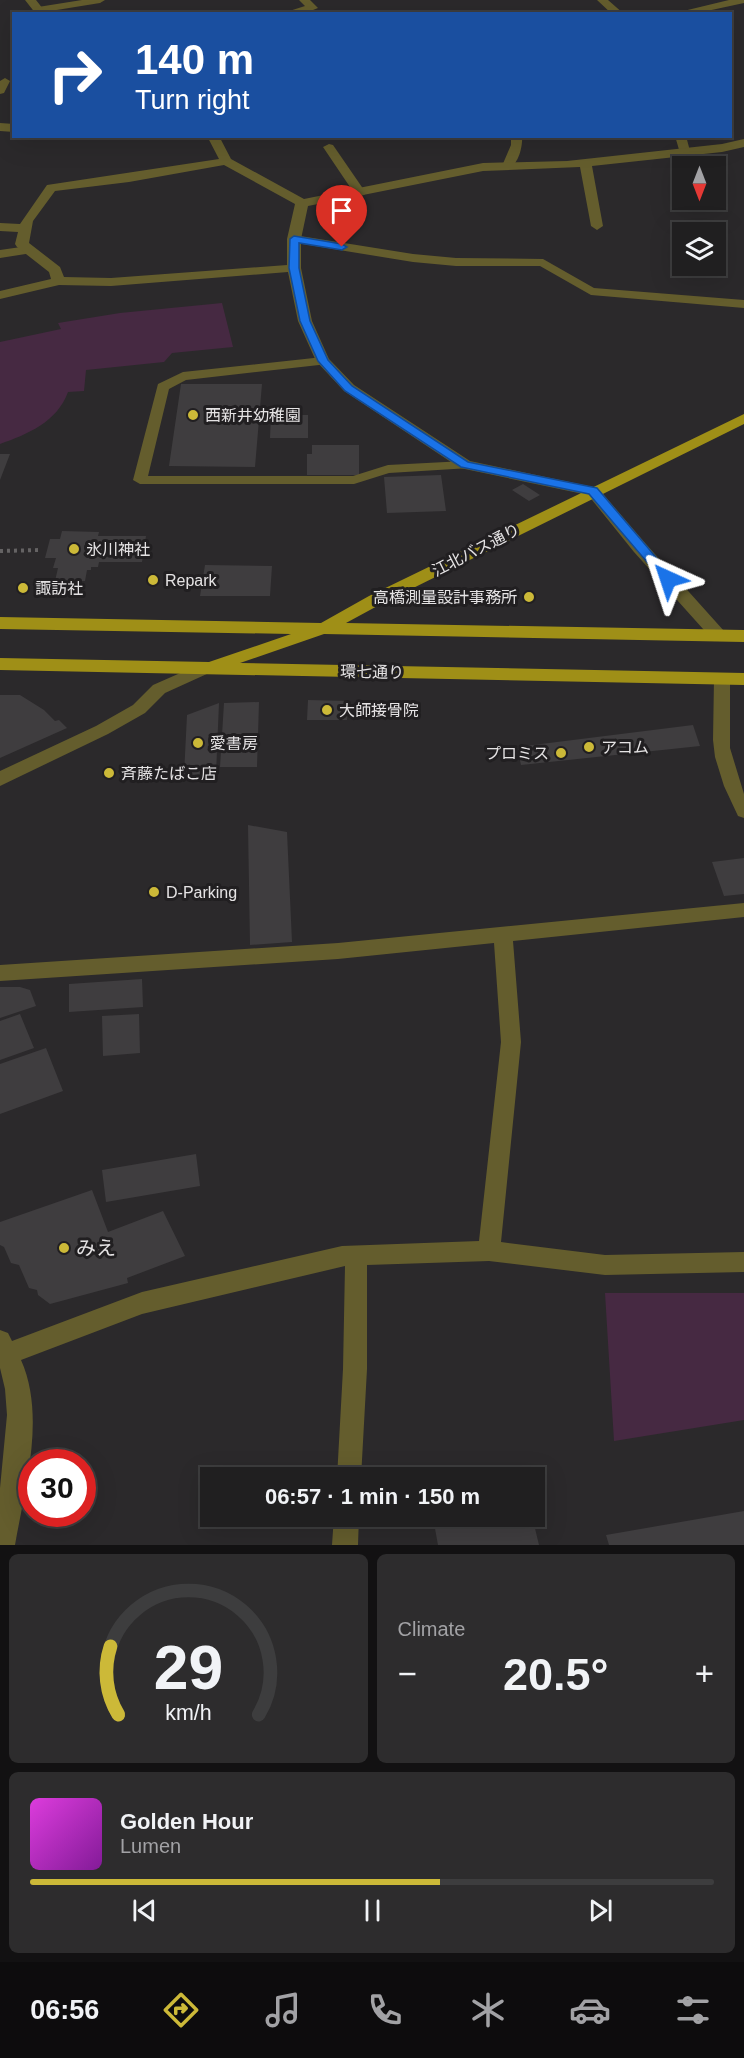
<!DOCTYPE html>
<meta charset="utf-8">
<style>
:root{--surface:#201f20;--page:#2d2c2d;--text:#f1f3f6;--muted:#a2a2a5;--line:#3d3d3e;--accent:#ccb938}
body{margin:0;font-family:Arial,"Noto Sans JP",sans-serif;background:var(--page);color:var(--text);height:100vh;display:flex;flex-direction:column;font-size:22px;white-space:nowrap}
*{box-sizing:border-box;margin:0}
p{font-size:20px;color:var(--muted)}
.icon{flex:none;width:33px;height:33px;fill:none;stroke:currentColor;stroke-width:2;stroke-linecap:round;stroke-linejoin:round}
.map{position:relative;height:1545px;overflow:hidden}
.details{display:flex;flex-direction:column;gap:9px;padding:9px;background:#121112;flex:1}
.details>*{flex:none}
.hud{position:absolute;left:12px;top:12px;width:720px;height:126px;border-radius:0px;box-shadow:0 6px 24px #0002,0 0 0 2px var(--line);background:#1a4fa0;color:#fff;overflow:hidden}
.needle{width:39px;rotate:180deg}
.fabs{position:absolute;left:672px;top:156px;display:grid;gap:12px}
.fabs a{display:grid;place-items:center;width:54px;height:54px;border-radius:0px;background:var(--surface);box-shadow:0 6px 24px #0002,0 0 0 2px var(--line);font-size:30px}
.speed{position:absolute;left:18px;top:1449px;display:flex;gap:12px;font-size:30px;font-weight:700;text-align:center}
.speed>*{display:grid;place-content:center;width:78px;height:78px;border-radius:50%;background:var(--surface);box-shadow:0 6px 24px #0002,0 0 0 2px var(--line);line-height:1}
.speed .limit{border:9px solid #d22;background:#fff;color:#111}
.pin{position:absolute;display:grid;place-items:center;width:51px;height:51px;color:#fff;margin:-62px -26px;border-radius:50% 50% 50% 0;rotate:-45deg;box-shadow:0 0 6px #0007}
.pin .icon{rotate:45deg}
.me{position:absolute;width:66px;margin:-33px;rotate:318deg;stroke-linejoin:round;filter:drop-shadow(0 0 4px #0008)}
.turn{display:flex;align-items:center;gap:21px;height:126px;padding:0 24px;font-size:27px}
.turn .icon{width:78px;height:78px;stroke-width:2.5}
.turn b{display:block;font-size:42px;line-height:51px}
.big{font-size:45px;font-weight:800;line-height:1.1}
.details .widget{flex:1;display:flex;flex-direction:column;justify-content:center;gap:9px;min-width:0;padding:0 21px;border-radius:9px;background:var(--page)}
.details .dial{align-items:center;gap:0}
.dial svg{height:156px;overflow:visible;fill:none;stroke:var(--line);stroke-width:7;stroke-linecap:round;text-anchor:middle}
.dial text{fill:var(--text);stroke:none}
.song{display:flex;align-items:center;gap:18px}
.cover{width:72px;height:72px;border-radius:9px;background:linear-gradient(135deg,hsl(300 70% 55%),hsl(290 70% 35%))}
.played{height:6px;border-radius:3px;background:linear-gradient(90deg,var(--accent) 60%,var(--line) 60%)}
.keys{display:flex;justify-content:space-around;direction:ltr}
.heat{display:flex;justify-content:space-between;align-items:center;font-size:33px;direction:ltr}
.details .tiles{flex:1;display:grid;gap:9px;grid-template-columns:1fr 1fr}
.widget:last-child{grid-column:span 2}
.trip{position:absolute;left:200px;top:1467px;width:345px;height:60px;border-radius:0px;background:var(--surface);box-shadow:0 6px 24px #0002,0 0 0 2px var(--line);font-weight:800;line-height:60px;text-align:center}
.dock{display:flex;height:96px;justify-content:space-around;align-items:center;background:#0d0c0d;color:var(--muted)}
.dock .icon{width:42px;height:42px}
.dock .on{color:var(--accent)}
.dock b{font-size:27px;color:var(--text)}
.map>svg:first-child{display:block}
</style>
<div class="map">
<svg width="744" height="1545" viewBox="0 0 744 1545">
<rect width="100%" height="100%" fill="#2b292b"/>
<!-- green -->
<path fill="#462942" d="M 222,303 L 233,347 L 172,353 L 164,362 L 86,370 L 84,391 L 68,392 C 57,422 28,434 0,444 L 0,342 L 61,329 L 58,323 L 120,313 Z
M 605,1293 L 744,1293 L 744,1420 L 614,1441 Z"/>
<!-- building -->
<path fill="#3f3d3f" d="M 181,384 L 262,384 L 255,467 L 169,466 Z
M 271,415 L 308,415 L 308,438 L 270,438 Z
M 312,445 L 359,445 L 359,475 L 307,475 L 307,454 L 312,454 Z
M 0,454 L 10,454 L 0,480 Z
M 441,475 L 446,511 L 387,513 L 384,477 Z
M 523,484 L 540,495 L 529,501 L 512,490 Z
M 62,531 L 99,532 L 98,536 L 146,536 L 142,562 L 99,562 L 98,567 L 91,567 L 91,570 L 87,570 L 85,581 L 55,581 L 58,568 L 53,568 L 56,558 L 45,558 L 50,539 L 60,539 Z
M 205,565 L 272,566 L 270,596 L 200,596 Z
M 0,695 L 20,695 L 44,710 L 55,721 L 59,720 L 67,728 L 0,758 Z
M 308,700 L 348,701 L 347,720 L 307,720 Z
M 259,702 L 257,767 L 220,767 L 224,703 Z
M 219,703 L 216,774 L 184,775 L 187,715 Z
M 693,725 L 700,746 L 521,765 L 517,747 Z
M 248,825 L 287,832 L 292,942 L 250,945 Z
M 744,858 L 744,894 L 724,896 L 712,862 Z
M 142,979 L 143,1007 L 69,1012 L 69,984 Z
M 0,987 L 20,987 L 30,990 L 36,1006 L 0,1018 Z
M 20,1014 L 34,1048 L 0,1060 L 0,1021 Z
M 139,1014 L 140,1053 L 103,1056 L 102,1016 Z
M 46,1048 L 63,1091 L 0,1114 L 0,1064 Z
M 196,1154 L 200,1186 L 106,1202 L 102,1170 Z
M 92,1190 L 108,1232 L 163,1211 L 185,1256 L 127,1278 L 128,1283 L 50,1304 L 38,1295 L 37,1290 L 29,1288 L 19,1265 L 11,1263 L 4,1247 L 0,1245 L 0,1222 Z
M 744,1511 L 744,1545 L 609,1545 L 606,1535 Z
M 469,1516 L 532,1516 L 539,1545 L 438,1545 L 434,1523 Z"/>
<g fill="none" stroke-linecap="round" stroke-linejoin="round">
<!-- path -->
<path stroke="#656364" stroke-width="4" stroke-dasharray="3 4" stroke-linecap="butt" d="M 0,551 L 40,550"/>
<!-- lane -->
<path fill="#645d2d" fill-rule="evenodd" d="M 82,0 L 105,0 L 100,3 L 38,13 L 33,10 L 38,7 Z
M 597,0 L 608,0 L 624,14 L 612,14 Z
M 729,0 L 744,0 L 744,3 L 693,14 L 671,14 Z
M 5,78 L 10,81 L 4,93 L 0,94 L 0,81 Z
M 511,136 L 522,136 C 523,147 518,165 508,169 L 502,166 L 511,145 Z
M 675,136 L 686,136 L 690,151 L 688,153 L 680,153 Z
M 329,144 L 333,145 L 366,193 L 364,195 L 360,196 L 354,193 L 323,147 Z
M 294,235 L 413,254 L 456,258 L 543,259 L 594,288 L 744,300 L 744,308 L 591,295 L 540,266 L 456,266 L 413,262 L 290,242 L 288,239 Z
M 28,246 L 32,247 L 32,253 L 0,258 L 0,250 Z
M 323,357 L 328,358 L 329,361 L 328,364 L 186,380 L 169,389 L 148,476 L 353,476 L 388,465 L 465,461 L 470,462 L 472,465 L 470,468 L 389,473 L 354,484 L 140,484 L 133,480 L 158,384 L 183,372 Z
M 722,674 L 728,675 L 730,679 L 730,748 L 744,794 L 744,818 L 738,816 L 724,786 L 715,757 L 713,740 L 714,679 L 716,675 Z"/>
<!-- street -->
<path fill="#645d2d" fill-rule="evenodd" d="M 25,0 L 36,0 L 47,14 L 36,14 Z
M 299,0 L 310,0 L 318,8 L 303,14 L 280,14 L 305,6 Z
M 0,123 L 14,124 L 14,132 L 0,131 Z
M 207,136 L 219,136 L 231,159 L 304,199 L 483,163 L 567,161 L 722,144 L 744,139 L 744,147 L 722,152 L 592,166 L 603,226 L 597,230 L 591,226 L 580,167 L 483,171 L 308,206 L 301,239 L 301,268 L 312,321 L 329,359 L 354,385 L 470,461 L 598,488 L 646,544 L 724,631 L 726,635 L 724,639 L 712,639 L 634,552 L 588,495 L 460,468 L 344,391 L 316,361 L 298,321 L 288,272 L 111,286 L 59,285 L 0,299 L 0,291 L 51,279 L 49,272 L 17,247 L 15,244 L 18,232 L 0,231 L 0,223 L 20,224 L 47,185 L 219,159 ZM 224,165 L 295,204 L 287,239 L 287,265 L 111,278 L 64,277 L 60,267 L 29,243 L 33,221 L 55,191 L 129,182 Z
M 203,663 L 209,665 L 212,669 L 209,673 L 165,693 L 145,713 L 108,734 L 0,786 L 0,771 L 96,726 L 133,705 L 153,685 Z
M 744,903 L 744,917 L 513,941 L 521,1042 L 501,1242 L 605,1255 L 744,1252 L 744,1272 L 605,1275 L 489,1261 L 367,1265 L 367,1369 L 361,1478 L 337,1478 L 343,1369 L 345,1266 L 142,1314 L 21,1360 C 46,1416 25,1487 15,1545 L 0,1545 L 0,1488 L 7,1415 L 5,1389 L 0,1368 L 0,1330 L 8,1333 L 12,1341 L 142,1292 L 342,1246 L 479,1241 L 501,1042 L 494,943 L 338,959 L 0,981 L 0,965 L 338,943 Z
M 334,1516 L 359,1516 L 358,1545 L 332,1545 Z"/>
<!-- primary -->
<path fill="#9f8f17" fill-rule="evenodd" d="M 744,414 L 744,424 L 381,604 L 346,623 L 744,630 L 744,642 L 324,634 L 240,663 L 744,673 L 744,685 L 0,670 L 0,658 L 209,662 L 291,634 L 0,629 L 0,617 L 321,623 L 369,596 Z"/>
</g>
<!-- route -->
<path fill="#1a73e8" stroke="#114b97" stroke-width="1.5" d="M 294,236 L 342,244 L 347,247 L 342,250 L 299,243 L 299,268 L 310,321 L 328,360 L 352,386 L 468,462 L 597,488 L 672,576 L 672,582 L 664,582 L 589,494 L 461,467 L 345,391 L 318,361 L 300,321 L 289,268 L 290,239 Z"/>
<!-- markers -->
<g fill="#ccb938" stroke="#211f21" stroke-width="2">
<circle cx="193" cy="415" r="6"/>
<circle cx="74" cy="549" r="6"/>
<circle cx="153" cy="580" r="6"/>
<circle cx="23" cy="588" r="6"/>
<circle cx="529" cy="597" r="6"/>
<circle cx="327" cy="710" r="6"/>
<circle cx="198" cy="743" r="6"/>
<circle cx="589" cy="747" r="6"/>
<circle cx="561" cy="753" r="6"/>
<circle cx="109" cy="773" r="6"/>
<circle cx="154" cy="892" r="6"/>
<circle cx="64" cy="1248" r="6"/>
</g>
<g text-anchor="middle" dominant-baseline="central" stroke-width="6" stroke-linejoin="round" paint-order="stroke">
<!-- poi labels -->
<g font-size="16" fill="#e5e3e4" stroke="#211f21" text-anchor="start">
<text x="205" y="415">西新井幼稚園</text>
<text x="86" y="549">氷川神社</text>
<text x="165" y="580">Repark</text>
<text x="35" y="588">諏訪社</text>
<text x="517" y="597" text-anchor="end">高橋測量設計事務所</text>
<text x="339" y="710">大師接骨院</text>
<text x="210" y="743">愛書房</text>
<text x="601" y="747">アコム</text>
<text x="549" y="753" text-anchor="end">プロミス</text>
<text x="121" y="773">斉藤たばこ店</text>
<text x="166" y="892">D-Parking</text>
</g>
<!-- street labels -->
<g font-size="16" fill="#e5e3e4" stroke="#211f21">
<text transform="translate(476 550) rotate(-27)">江北バス通り</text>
<text transform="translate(372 672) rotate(1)">環七通り</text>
</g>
<!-- near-poi labels -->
<g font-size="20" fill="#e5e3e4" stroke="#211f21" text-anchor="start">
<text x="76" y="1248">みえ</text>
</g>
</g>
</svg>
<div class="fabs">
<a><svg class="needle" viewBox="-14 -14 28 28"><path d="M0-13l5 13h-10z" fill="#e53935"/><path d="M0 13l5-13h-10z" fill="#a2a2a5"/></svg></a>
<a><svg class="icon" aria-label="layers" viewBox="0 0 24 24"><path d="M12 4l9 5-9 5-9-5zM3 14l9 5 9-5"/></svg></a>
</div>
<div class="speed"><div class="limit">30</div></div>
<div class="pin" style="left:342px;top:247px;background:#d93025"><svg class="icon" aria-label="arrive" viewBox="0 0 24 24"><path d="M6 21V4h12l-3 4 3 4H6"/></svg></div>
<svg class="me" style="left:668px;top:579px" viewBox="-20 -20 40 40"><path d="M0-17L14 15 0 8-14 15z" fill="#1a73e8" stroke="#fff" stroke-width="4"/></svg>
<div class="trip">06:57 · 1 min · 150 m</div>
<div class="hud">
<div class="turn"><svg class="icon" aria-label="right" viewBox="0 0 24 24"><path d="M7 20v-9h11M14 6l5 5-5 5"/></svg><div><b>140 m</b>Turn right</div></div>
</div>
</div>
<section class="details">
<div class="tiles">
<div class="widget dial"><svg viewBox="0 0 100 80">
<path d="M14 69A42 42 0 1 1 86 69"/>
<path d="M14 69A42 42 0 0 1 10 34" stroke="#ccb938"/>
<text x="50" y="56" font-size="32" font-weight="700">29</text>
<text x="50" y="72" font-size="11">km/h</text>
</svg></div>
<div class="widget"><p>Climate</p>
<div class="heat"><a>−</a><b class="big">20.5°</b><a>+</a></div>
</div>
<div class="widget">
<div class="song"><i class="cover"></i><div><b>Golden Hour</b><p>Lumen</p></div></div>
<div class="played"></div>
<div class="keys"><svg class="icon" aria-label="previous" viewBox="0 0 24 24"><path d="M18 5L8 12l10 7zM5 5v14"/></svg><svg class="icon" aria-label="pause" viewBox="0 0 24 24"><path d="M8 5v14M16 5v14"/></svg><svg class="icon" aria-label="next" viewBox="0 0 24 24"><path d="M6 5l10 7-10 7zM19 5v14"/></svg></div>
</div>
</div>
</section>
<nav class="dock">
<b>06:56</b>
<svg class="icon on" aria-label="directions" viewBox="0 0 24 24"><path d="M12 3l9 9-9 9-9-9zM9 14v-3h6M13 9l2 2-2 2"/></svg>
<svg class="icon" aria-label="music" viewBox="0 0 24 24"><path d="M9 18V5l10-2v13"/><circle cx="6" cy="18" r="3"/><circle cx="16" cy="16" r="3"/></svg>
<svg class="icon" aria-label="phone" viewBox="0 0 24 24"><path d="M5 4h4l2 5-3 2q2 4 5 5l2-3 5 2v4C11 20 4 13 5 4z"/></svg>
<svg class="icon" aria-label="climate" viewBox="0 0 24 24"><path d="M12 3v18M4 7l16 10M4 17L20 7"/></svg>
<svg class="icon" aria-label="car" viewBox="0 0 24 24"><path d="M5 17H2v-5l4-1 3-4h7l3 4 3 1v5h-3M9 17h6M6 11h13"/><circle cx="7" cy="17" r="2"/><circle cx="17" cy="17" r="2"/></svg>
<svg class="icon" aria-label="filters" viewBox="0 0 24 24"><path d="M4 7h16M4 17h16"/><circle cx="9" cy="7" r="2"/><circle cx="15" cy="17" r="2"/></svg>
</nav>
